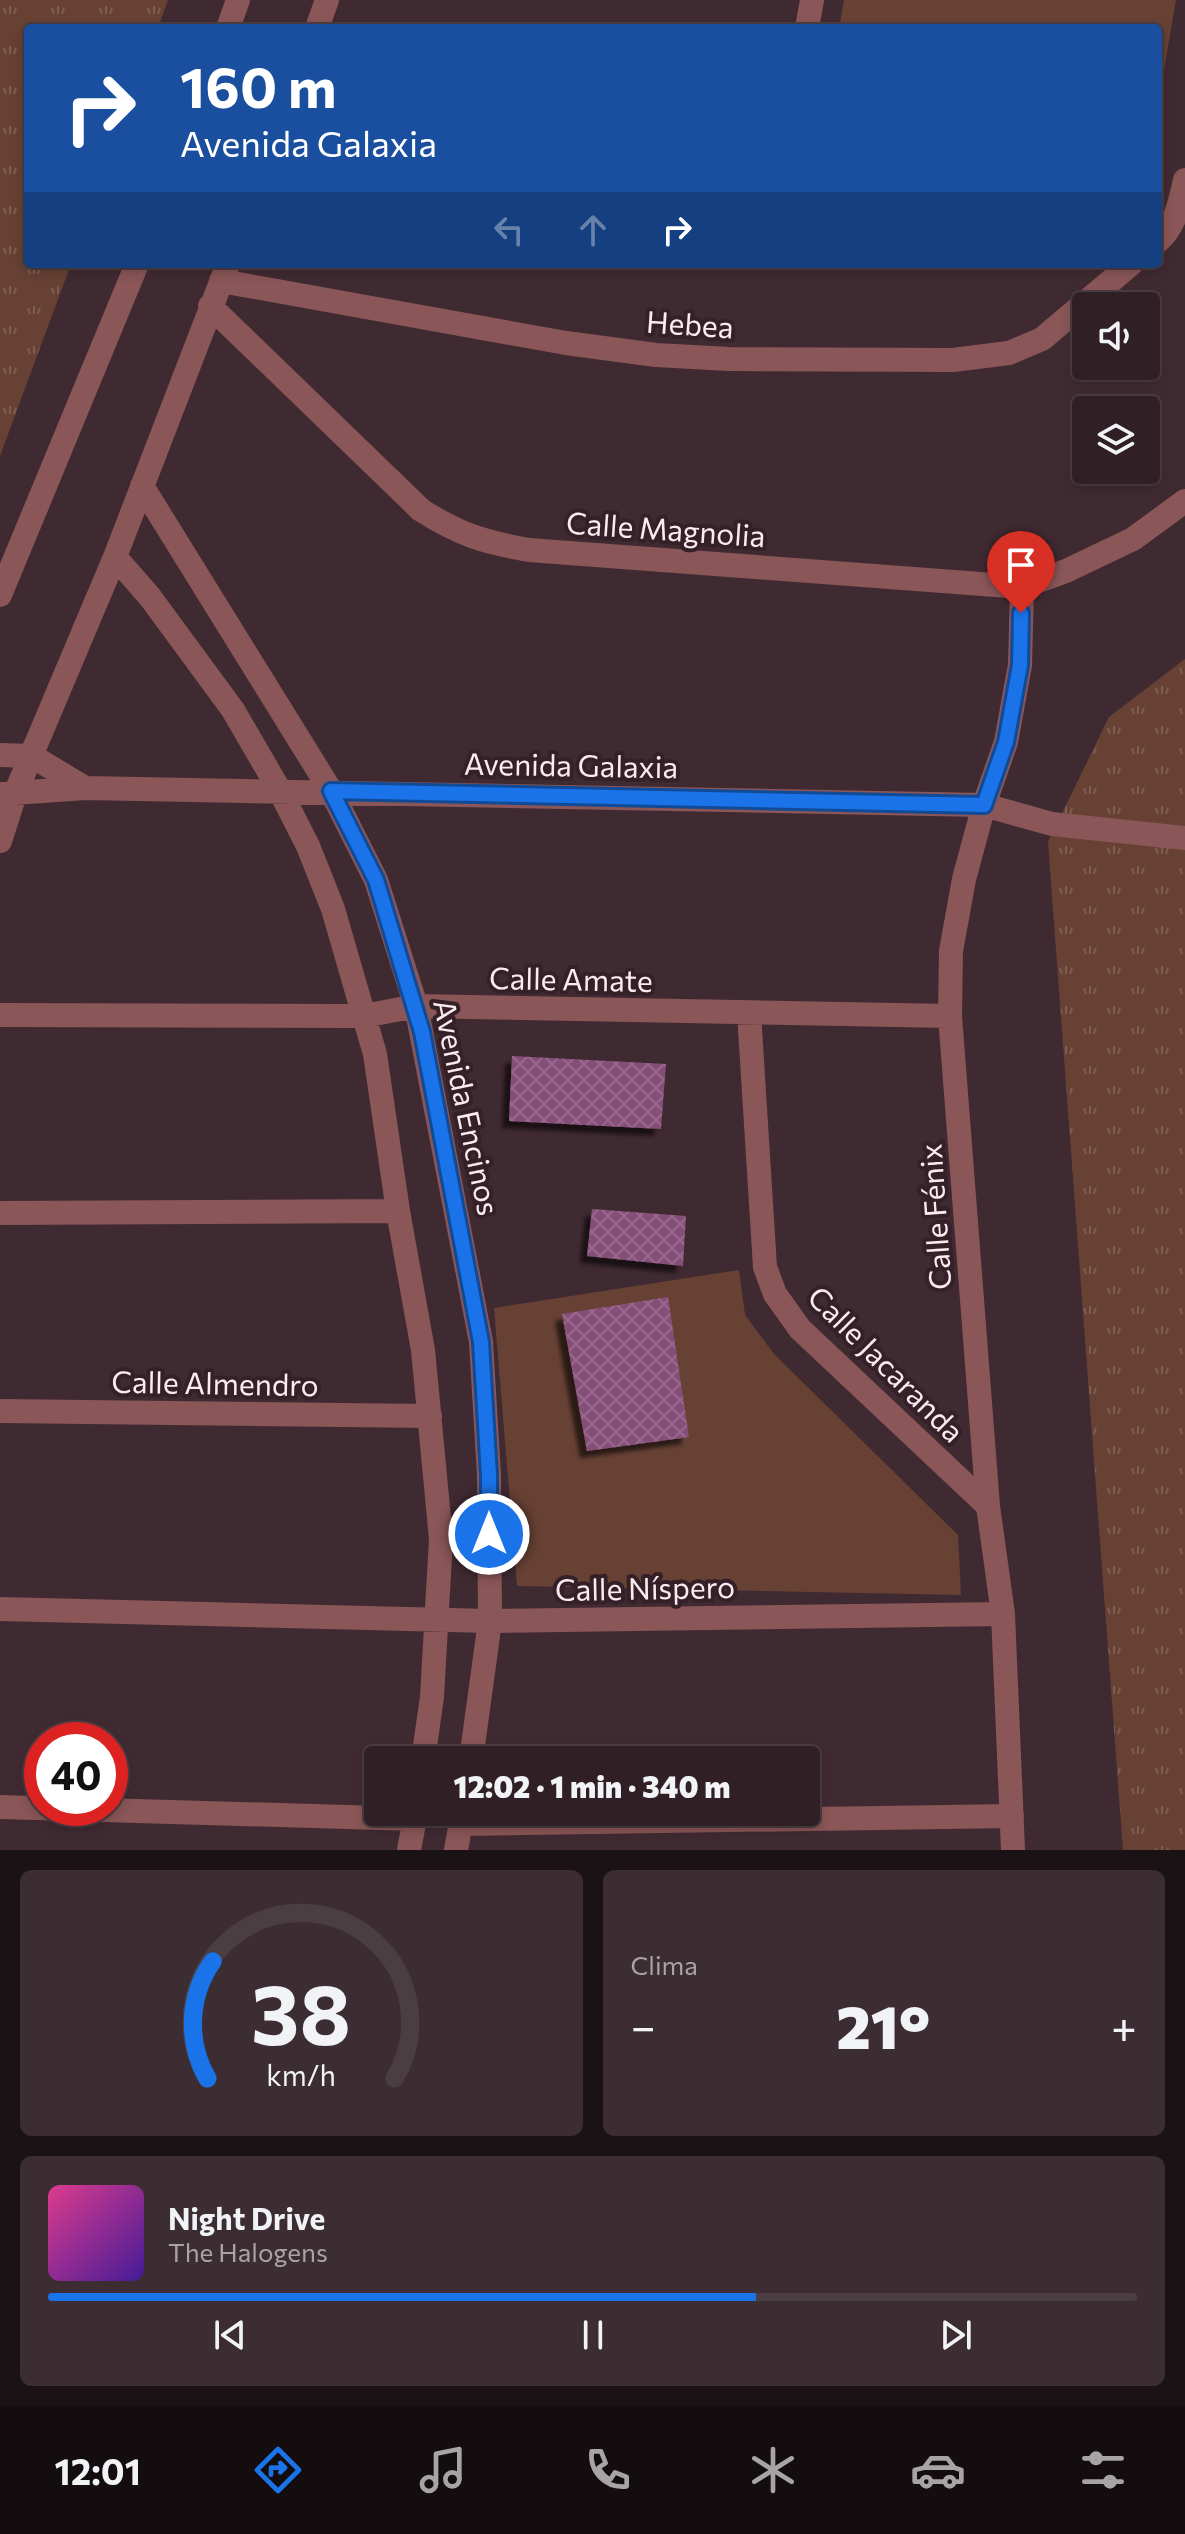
<!DOCTYPE html>
<html lang="es">
<meta charset="utf-8">
<style>
:root{--surface:#302026;--page:#3c2d32;--text:#f1f3f6;--muted:#a8a3a7;--line:#4b3e43;--accent:#1a73e8}
body{margin:0;font-family:Commissioner,sans-serif;background:var(--page);color:var(--text);height:100vh;display:flex;flex-direction:column;font-size:30px;white-space:nowrap}
*{box-sizing:border-box;margin:0}
p{font-size:26px;color:var(--muted)}
.icon{flex:none;width:44px;height:44px;fill:none;stroke:currentColor;stroke-width:2;stroke-linecap:round;stroke-linejoin:round}
.map{position:relative;height:1850px;overflow:hidden}
.drawer{display:flex;flex-direction:column;gap:20px;padding:20px;background:#1a1215;flex:1}
.drawer>*{flex:none}
.top-card{position:absolute;left:24px;top:24px;width:1138px;height:244px;border-radius:8px;box-shadow:0 4px 12px #0003,0 0 0 2px var(--line);background:#1a4fa0;color:#fff;overflow:hidden}
.fabs{position:absolute;left:1072px;top:292px;display:grid;gap:16px}
.fabs a{display:grid;place-items:center;width:88px;height:88px;border-radius:8px;background:var(--surface);box-shadow:0 4px 12px #0003,0 0 0 2px var(--line);font-size:40px}
.speed{position:absolute;left:24px;top:1722px;display:flex;gap:16px;font-size:40px;font-weight:700;text-align:center}
.speed>*{display:grid;place-content:center;width:104px;height:104px;border-radius:50%;background:var(--surface);box-shadow:0 4px 12px #0003,0 0 0 2px var(--line);line-height:1}
.speed .limit{border:12px solid #d22;background:#fff;color:#111}
.pin{position:absolute;display:grid;place-items:center;width:68px;height:68px;color:#fff;margin:-82px -34px;border-radius:50% 50% 50% 0;rotate:-45deg;box-shadow:0 0 8px #0007}
.pin .icon{rotate:45deg}
.me{position:absolute;width:88px;margin:-44px;rotate:0deg;stroke-linejoin:round;filter:drop-shadow(0 0 6px #0008)}
.turn{display:flex;align-items:center;gap:28px;height:168px;padding:0 24px;font-size:36px}
.turn .icon{width:104px;height:104px;stroke-width:2.5}
.turn b{display:block;font-size:56px;line-height:68px}
.lanes{display:flex;align-items:center;height:76px;padding:0 24px;background:#0003;justify-content:center;gap:40px;direction:ltr}
.lanes .off{opacity:.35}
.big{font-size:60px;font-weight:800;line-height:1.1}
.drawer .widget{flex:1;display:flex;flex-direction:column;justify-content:center;gap:12px;min-width:0;padding:0 28px;border-radius:12px;background:var(--page)}
.drawer .dial{align-items:center;gap:0}
.dial svg{height:208px;overflow:visible;fill:none;stroke:var(--line);stroke-width:7;stroke-linecap:round;text-anchor:middle}
.dial text{fill:var(--text);stroke:none}
.song{display:flex;align-items:center;gap:24px}
.cover{width:96px;height:96px;border-radius:12px;background:linear-gradient(135deg,hsl(330 70% 55%),hsl(260 70% 35%))}
.played{height:8px;border-radius:4px;background:linear-gradient(90deg,var(--accent) 65%,var(--line) 65%)}
.keys{display:flex;justify-content:space-around;direction:ltr}
.heat{display:flex;justify-content:space-between;align-items:center;font-size:44px;direction:ltr}
.drawer .tiles{flex:1;display:grid;gap:20px;grid-template-columns:1fr 1fr}
.widget:last-child{grid-column:span 2}
.trip{position:absolute;left:364px;top:1746px;width:456px;height:80px;border-radius:8px;background:var(--surface);box-shadow:0 4px 12px #0003,0 0 0 2px var(--line);font-weight:800;line-height:80px;text-align:center}
.tabs{display:flex;height:128px;justify-content:space-around;align-items:center;background:#130d0f;color:var(--muted)}
.tabs .icon{width:56px;height:56px}
.tabs .selected{color:var(--accent)}
.tabs b{font-size:36px;color:var(--text)}
.map>svg:first-child{display:block}
</style>
<div class="map">
<svg width="1185" height="1850" viewBox="0 0 1185 1850">
<defs>
<pattern id="grass-tufts" width="24" height="20" patternUnits="userSpaceOnUse" patternTransform="scale(2)"><rect width="24" height="20" fill="#674134"/><path d="M3 7l-1-3M5 7V3M7 7l1-3M15 17l-1-3M17 17v-4M19 17l1-3" fill="none" stroke="#7e5d52"/></pattern>
<pattern id="building-cross-hatch" width="8" height="8" patternUnits="userSpaceOnUse" patternTransform="scale(2)"><rect width="8" height="8" fill="#864f7a"/><path d="M0 0l8 8M0 8l8-8" fill="none" stroke="#98688d"/></pattern>
<filter id="shadow"><feDropShadow dx="-7" dy="7" stdDeviation="2" flood-color="#0009"/></filter>
</defs>
<rect width="100%" height="100%" fill="#402a32"/>
<!-- grass -->
<path fill="url(#grass-tufts)" d="M 0,0 L 168,0 L 158,28 L 28,28 L 28,264 L 71,264 L 0,456 Z
M 1185,659 L 1185,1850 L 1123,1850 L 1048,842 L 1109,717 Z"/>
<!-- green -->
<path fill="#674134" d="M 844,0 L 1176,0 L 1158,105 L 1158,28 L 839,28 Z
M 739,1270 L 745,1315 L 774,1354 L 958,1535 L 961,1595 L 517,1586 L 494,1308 Z"/>
<!-- building -->
<path fill="url(#building-cross-hatch)" filter="url(#shadow)" d="M 512,1056 L 666,1064 L 661,1129 L 509,1121 Z
M 592,1209 L 686,1216 L 683,1266 L 587,1256 Z
M 668,1297 L 689,1437 L 587,1451 L 562,1314 Z"/>
<g fill="none" stroke-linecap="round" stroke-linejoin="round">
<!-- minor -->
<path stroke="#8a5657" stroke-width="24" d="M 228,28 L 238,0
M 317,28 L 327,0
M 807,28 L 812,0
M 1158,241 C 1176,226 1180,201 1185,180
M 221,281 L 566,343 L 656,355 L 729,359 L 953,360 L 1009,353 L 1042,339 L 1131,264
M 210,306 L 421,510 C 460,535 484,542 529,550 L 1022,587 L 1066,571 L 1133,539 L 1185,501
M 142,486 L 331,791 L 376,880 L 416,1006 L 481,1342 L 489,1475 L 490,1621 L 471,1760
M 115,557 L 150,597 L 233,710 L 280,791 L 308,846 L 333,909 L 375,1054 L 398,1211 L 423,1350 L 441,1539 L 432,1697 L 423,1760
M 0,595 L 137,264
M 0,755 L 32,756 L 85,788
M 0,794 L 85,788 L 984,805 L 1052,824 L 1185,838
M 0,841 L 15,794 L 115,557 L 228,264
M 749,1013 L 765,1267 L 775,1294 L 800,1329 L 988,1506
M 0,1015 L 364,1016 L 416,1006 L 950,1016
M 0,1213 L 398,1211
M 0,1411 L 430,1416
M 0,1609 L 490,1621 L 1003,1614
M 0,1807 L 415,1819
M 461,1824 L 1012,1816
M 409,1850 L 416,1812
M 456,1850 L 463,1812
M 1013,1850 L 1003,1614 L 988,1506 L 950,1016 L 951,951 L 964,879 L 984,805 L 1006,742 L 1020,665 L 1022,587"/>
</g>
<g fill="none" stroke-linecap="round" stroke-linejoin="round">
<defs>
<path id="route" d="M 489,1534 L 489,1475 L 481,1342 L 422,1032 L 376,880 L 331,791 L 984,805 L 1006,742 L 1020,665 L 1021,613"/>
</defs>
<!-- route casing -->
<use href="#route" stroke="#114b97" stroke-width="20"/>
<!-- route -->
<use href="#route" stroke="#1a73e8" stroke-width="14"/>
</g>
<g text-anchor="middle" dominant-baseline="central" stroke-width="8" stroke-linejoin="round" paint-order="stroke">
<!-- street labels -->
<g font-size="30" fill="#faebf0" stroke="#352028">
<text transform="translate(690 323) rotate(4)">Hebea</text>
<text transform="translate(666 528) rotate(4)">Calle Magnolia</text>
<text transform="translate(571 764) rotate(1)">Avenida Galaxia</text>
<text transform="translate(571 978) rotate(1)">Calle Amate</text>
<text transform="translate(468 1107) rotate(78)">Avenida Encinos</text>
<text transform="translate(934 1217) rotate(-94)">Calle Fénix</text>
<text transform="translate(887 1363) rotate(45)">Calle Jacaranda</text>
<text transform="translate(215 1382) rotate(1)">Calle Almendro</text>
<text transform="translate(645 1587) rotate(-1)">Calle Níspero</text>
</g>
</g>
</svg>
<div class="fabs">
<a><svg class="icon" aria-label="sound" viewBox="0 0 24 24"><path d="M4 9h4l5-4v14l-5-4H4zM17 9q2 3 0 6"/></svg></a>
<a><svg class="icon" aria-label="layers" viewBox="0 0 24 24"><path d="M12 4l9 5-9 5-9-5zM3 14l9 5 9-5"/></svg></a>
</div>
<div class="speed"><div class="limit">40</div></div>
<div class="pin" style="left:1021px;top:613px;background:#d93025"><svg class="icon" aria-label="arrive" viewBox="0 0 24 24"><path d="M6 21V4h12l-3 4 3 4H6"/></svg></div>
<svg class="me" style="left:489px;top:1534px" viewBox="-20 -20 40 40"><circle r="17" fill="#1a73e8" stroke="#fff" stroke-width="3"/><path d="M0-11L8 9 0 5-8 9z" fill="#fff"/></svg>
<div class="trip">12:02 · 1 min · 340 m</div>
<div class="top-card">
<div class="turn"><svg class="icon" aria-label="right" viewBox="0 0 24 24"><path d="M7 20v-9h11M14 6l5 5-5 5"/></svg><div><b>160 m</b>Avenida Galaxia</div></div>
<div class="lanes"><svg class="icon off" aria-label="left" viewBox="0 0 24 24"><path d="M17 20v-9H6M10 6l-5 5 5 5"/></svg><svg class="icon off" aria-label="ahead" viewBox="0 0 24 24"><path d="M12 20V5M6 11l6-6 6 6"/></svg><svg class="icon" aria-label="right" viewBox="0 0 24 24"><path d="M7 20v-9h11M14 6l5 5-5 5"/></svg></div>
</div>
</div>
<section class="drawer">
<div class="tiles">
<div class="widget dial"><svg viewBox="0 0 100 80">
<path d="M14 69A42 42 0 1 1 86 69"/>
<path d="M14 69A42 42 0 0 1 16 24" stroke="#1a73e8"/>
<text x="50" y="56" font-size="32" font-weight="700">38</text>
<text x="50" y="72" font-size="11">km/h</text>
</svg></div>
<div class="widget"><p>Clima</p>
<div class="heat"><a>−</a><b class="big">21°</b><a>+</a></div>
</div>
<div class="widget">
<div class="song"><i class="cover"></i><div><b>Night Drive</b><p>The Halogens</p></div></div>
<div class="played"></div>
<div class="keys"><svg class="icon" aria-label="previous" viewBox="0 0 24 24"><path d="M18 5L8 12l10 7zM5 5v14"/></svg><svg class="icon" aria-label="pause" viewBox="0 0 24 24"><path d="M8 5v14M16 5v14"/></svg><svg class="icon" aria-label="next" viewBox="0 0 24 24"><path d="M6 5l10 7-10 7zM19 5v14"/></svg></div>
</div>
</div>
</section>
<nav class="tabs">
<b>12:01</b>
<svg class="icon selected" aria-label="directions" viewBox="0 0 24 24"><path d="M12 3l9 9-9 9-9-9zM9 14v-3h6M13 9l2 2-2 2"/></svg>
<svg class="icon" aria-label="music" viewBox="0 0 24 24"><path d="M9 18V5l10-2v13"/><circle cx="6" cy="18" r="3"/><circle cx="16" cy="16" r="3"/></svg>
<svg class="icon" aria-label="phone" viewBox="0 0 24 24"><path d="M5 4h4l2 5-3 2q2 4 5 5l2-3 5 2v4C11 20 4 13 5 4z"/></svg>
<svg class="icon" aria-label="climate" viewBox="0 0 24 24"><path d="M12 3v18M4 7l16 10M4 17L20 7"/></svg>
<svg class="icon" aria-label="car" viewBox="0 0 24 24"><path d="M5 17H2v-5l4-1 3-4h7l3 4 3 1v5h-3M9 17h6M6 11h13"/><circle cx="7" cy="17" r="2"/><circle cx="17" cy="17" r="2"/></svg>
<svg class="icon" aria-label="filters" viewBox="0 0 24 24"><path d="M4 7h16M4 17h16"/><circle cx="9" cy="7" r="2"/><circle cx="15" cy="17" r="2"/></svg>
</nav>
